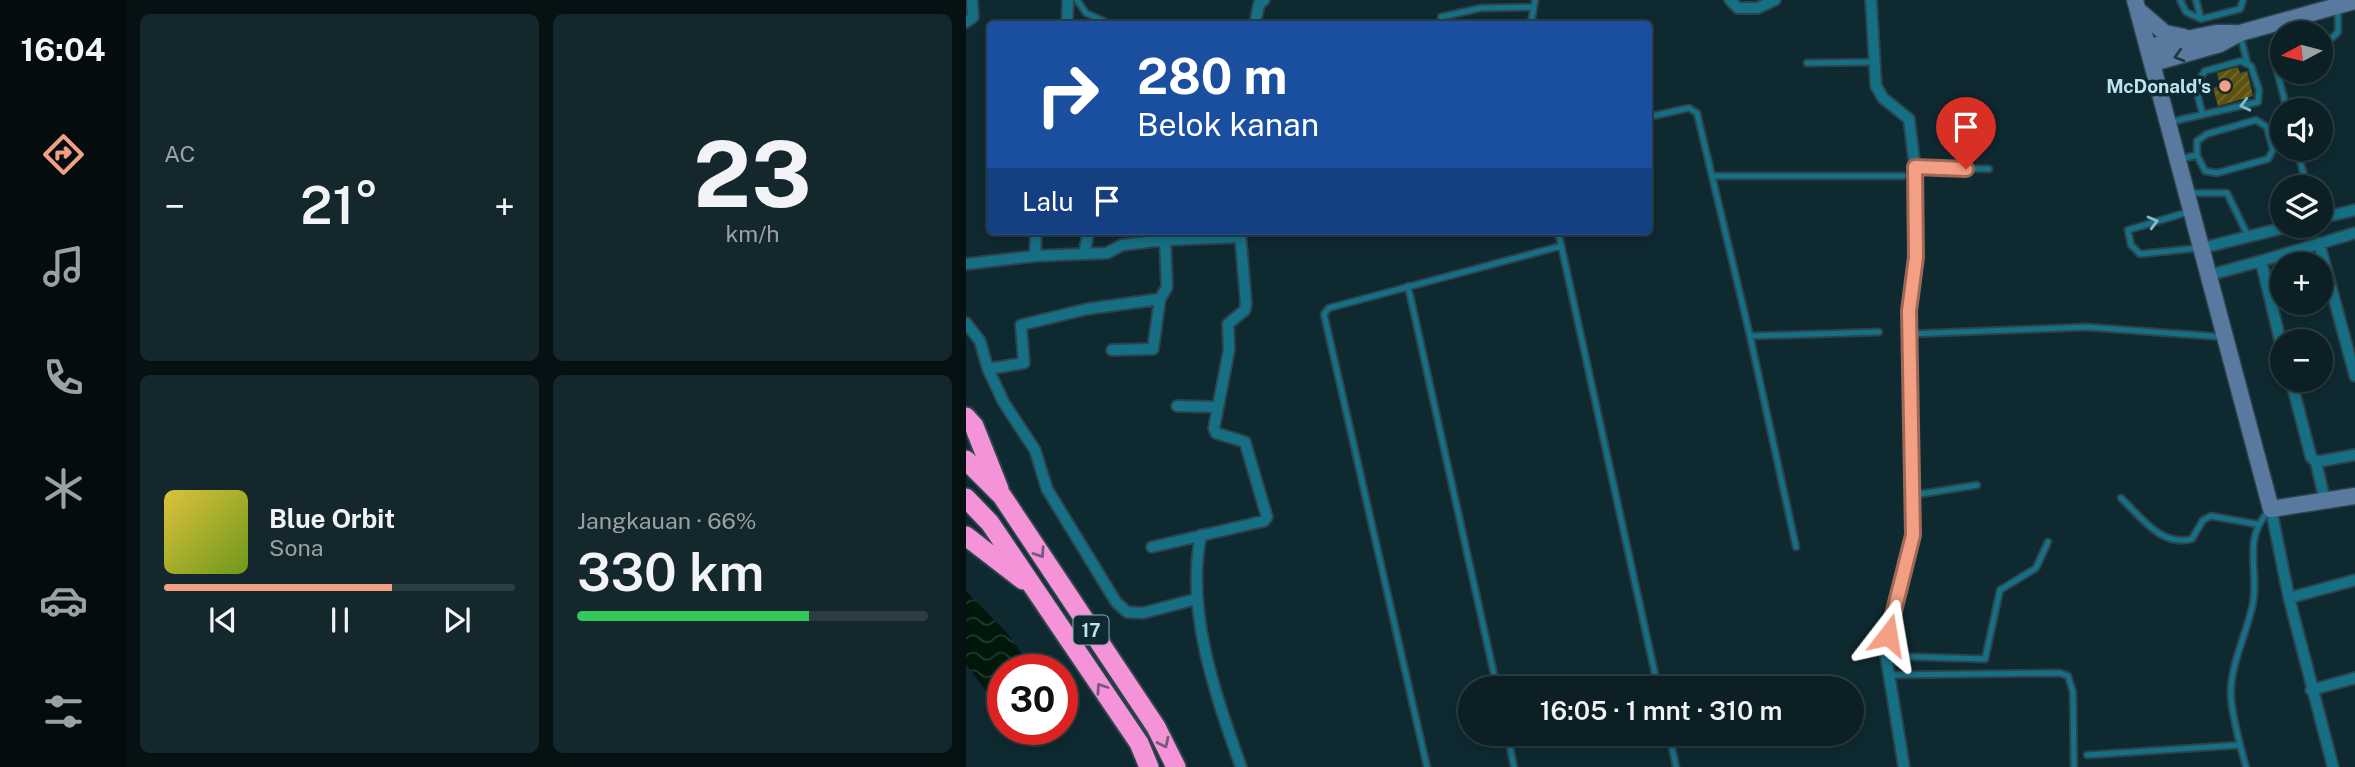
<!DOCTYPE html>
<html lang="id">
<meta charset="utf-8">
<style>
:root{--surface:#0b1f24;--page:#14272c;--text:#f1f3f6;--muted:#9aa2a6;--line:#2b3d41;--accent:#f39f84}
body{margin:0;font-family:"Public Sans",sans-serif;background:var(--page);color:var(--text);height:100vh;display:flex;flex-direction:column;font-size:26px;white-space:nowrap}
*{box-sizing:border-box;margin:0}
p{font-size:23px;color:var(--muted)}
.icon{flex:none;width:38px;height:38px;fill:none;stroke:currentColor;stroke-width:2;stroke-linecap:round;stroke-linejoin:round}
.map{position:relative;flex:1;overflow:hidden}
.panel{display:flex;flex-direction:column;gap:14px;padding:14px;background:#061114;width:840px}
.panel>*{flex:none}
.hud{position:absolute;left:21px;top:21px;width:665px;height:214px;border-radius:7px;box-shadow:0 4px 10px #0003,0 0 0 2px var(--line);background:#1a4fa0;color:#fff;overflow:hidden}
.needle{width:46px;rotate:263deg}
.controls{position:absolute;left:1304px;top:21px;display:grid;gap:14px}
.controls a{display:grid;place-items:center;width:63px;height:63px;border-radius:50%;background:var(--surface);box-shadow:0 4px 10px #0003,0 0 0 2px var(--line);font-size:35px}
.speed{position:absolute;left:21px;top:654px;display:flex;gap:14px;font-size:35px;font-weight:700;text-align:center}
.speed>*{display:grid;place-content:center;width:91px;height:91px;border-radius:50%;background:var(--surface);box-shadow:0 4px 10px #0003,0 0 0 2px var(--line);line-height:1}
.speed .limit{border:10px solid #d22;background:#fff;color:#111}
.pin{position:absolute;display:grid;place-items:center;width:60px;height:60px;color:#fff;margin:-72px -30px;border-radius:50% 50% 50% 0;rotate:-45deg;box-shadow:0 0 7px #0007}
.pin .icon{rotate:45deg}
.me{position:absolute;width:77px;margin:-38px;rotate:14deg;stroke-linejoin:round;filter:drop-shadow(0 0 5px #0008)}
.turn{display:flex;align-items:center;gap:24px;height:147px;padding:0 35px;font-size:32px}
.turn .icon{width:91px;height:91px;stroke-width:2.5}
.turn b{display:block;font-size:49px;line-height:60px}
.then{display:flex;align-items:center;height:66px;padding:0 35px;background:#0003;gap:14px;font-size:26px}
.big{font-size:52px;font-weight:600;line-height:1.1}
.panel .card{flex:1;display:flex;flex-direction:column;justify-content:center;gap:10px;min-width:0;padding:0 24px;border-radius:10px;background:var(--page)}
.panel .dial{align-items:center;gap:0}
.dial b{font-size:91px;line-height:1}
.song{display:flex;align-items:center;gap:21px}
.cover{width:84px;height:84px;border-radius:10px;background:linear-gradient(135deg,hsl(50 70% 55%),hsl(80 70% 35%))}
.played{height:7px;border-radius:4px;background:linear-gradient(90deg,var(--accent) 65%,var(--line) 65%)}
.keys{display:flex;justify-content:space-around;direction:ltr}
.heat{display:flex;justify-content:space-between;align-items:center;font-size:38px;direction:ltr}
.charge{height:10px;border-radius:5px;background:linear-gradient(90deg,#34c759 66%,var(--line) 0)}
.panel .tiles{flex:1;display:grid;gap:14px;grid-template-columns:repeat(2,1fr)}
.trip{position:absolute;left:492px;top:676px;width:406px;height:70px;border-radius:35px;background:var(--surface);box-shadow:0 4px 10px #0003,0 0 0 2px var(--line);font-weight:600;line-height:70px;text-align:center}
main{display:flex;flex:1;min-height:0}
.menu{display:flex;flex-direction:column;width:126px;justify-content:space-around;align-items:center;background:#040c0e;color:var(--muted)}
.menu .icon{width:49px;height:49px}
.menu .selected{color:var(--accent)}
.menu b{font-size:32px;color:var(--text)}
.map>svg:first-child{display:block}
</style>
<main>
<nav class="menu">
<b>16:04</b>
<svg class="icon selected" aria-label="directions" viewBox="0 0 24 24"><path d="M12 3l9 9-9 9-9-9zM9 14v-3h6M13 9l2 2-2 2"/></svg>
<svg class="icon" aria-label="music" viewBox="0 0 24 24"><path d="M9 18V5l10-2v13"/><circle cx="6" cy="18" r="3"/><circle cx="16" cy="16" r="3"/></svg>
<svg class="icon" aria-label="phone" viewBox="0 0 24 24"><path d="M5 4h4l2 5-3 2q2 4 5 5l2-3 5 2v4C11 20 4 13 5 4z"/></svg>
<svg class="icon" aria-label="climate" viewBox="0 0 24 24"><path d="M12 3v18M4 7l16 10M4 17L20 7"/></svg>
<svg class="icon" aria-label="car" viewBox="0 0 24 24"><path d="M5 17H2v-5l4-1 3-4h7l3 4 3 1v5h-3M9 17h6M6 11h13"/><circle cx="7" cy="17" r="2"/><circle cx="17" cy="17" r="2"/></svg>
<svg class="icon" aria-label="filters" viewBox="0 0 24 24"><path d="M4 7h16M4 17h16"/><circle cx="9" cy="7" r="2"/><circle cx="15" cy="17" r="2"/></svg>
</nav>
<section class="panel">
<div class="tiles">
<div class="card"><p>AC</p>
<div class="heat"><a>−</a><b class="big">21°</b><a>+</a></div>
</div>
<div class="card dial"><b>23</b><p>km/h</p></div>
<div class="card">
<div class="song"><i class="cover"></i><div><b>Blue Orbit</b><p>Sona</p></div></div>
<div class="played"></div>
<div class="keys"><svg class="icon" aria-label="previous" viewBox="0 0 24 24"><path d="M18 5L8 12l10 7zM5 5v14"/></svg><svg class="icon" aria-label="pause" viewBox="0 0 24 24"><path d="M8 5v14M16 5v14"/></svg><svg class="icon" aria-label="next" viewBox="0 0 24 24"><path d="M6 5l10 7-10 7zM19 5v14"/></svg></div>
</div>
<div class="card"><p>Jangkauan · 66%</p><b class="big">330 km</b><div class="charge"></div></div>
</div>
</section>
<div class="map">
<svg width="1389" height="767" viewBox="0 0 1389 767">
<defs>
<pattern id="water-waves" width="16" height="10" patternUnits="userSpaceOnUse" patternTransform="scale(1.75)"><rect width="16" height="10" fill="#00180a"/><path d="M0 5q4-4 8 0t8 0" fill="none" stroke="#23392e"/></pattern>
<pattern id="building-hatch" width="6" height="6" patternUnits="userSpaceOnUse" patternTransform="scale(1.75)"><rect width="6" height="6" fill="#5e530e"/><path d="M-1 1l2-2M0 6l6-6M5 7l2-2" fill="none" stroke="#736c31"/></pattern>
</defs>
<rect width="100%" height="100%" fill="#0f2930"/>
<!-- water -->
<path fill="url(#water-waves)" d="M 0,591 L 42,634 L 67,670 L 37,670 L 37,714 L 0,664 Z"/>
<!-- building -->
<path fill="url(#building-hatch)" d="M 1272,67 L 1274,73 L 1281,71 L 1287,96 L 1252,106 L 1247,88 L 1254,86 L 1251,73 Z"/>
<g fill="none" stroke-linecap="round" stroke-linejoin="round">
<defs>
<path id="lane" d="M 111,0 L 120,13 L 144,24
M 1214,0 L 1220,12 L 1235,19 L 1274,9 L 1277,0
M 1230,0 L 1235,19
M 475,17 L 515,8 L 567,7
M 565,24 L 569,0
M 1274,34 L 1281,62
M 1354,40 L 1366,38 L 1372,32 L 1372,9
M 1316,49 L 1311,52 L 1308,59 L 1321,110
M 841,63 L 909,62
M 682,117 L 723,108 L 731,113 L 784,336 L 830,547
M 1290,120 L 1301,127 L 1307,150 L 1302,159 L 1251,173 L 1239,171 L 1231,155 L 1231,141 L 1241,134 Z
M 1204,122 L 1292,102 L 1293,90 L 1285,66 L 1275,61 L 1239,71 C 1227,85 1232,99 1237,115
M 1331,149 L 1341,187
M 1214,159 L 1231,155
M 950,167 L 1023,169
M 746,176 L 937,176
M 1222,193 L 1261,193 L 1282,236
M 1222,212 L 1162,230 L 1165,245 L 1174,254 L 1233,248
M 592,231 L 692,688
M 442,286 L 531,688
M 943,334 L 1120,327 L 1257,337
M 784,336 L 913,332
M 948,495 L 1011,485
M 1155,498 C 1175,517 1195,547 1226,539 L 1237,520 L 1245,516 L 1290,524
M 921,656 L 1019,659 L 1034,590 L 1070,568 L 1082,542
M 924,675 L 1094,673 L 1102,676 L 1107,692 L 1108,767
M 541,733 L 548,767
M 703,733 L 710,767
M 1121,755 L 1274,745
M 461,767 L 358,314 L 363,308 L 595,246
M 1280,767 C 1274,745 1267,721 1265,698 C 1263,666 1281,634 1287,603 C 1293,569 1276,539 1303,511"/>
<path id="street" d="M 764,0 L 772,8 L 792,8 L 809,0
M 905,0 L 910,86 L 917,98 L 943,119 L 949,167 L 950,257 L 943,311 L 947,535 L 920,656 L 938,767
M 0,22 L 7,17 L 6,0
M 101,24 L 102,0
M 289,24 L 293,4 L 298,0
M 1354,218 L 1389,210
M 1353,243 L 1389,376
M 1236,248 L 1325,226
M 118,253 L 123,231
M 69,256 L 70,231
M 0,264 L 69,256 L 141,253 L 156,245 L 199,240 L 274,237
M 1244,275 L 1295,261
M 0,323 L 14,341 L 22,369 L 38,403 L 69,450 L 81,489 L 150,602 L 161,612 L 177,613 L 230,599
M 1316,348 L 1295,261 L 1389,233
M 146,350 L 187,349 L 194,299 L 201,287 L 199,240
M 22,369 L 58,363 L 55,325 L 121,309 L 194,299
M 1325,380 L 1345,457 L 1350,462 L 1389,455
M 211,406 L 252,407
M 1350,462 L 1359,501
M 1305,509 L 1323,598 L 1367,767
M 235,535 C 219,611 250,696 275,767
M 186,547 L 298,521 L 301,517 L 279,442 L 250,433 L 248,428 L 263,350 L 262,324 L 279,310 L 280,303 L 274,231
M 1323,598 L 1389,580
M 1345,690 L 1389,678"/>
<path id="secondary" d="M 1169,0 L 1305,509 L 1389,496
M 1172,10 L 1199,33 L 1218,37
M 1182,47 L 1250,33 L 1269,33
M 1187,63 L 1254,44 L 1274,33 L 1389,1"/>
<path id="highway" d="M 0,417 L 8,426 L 33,489
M 0,460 L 36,496 L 190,727 L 210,767
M 0,498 L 24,523 L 173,743 L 183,767
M 0,536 L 57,580"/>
</defs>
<!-- lane casing -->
<use href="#lane" stroke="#2d434c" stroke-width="9"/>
<!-- street casing -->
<use href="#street" stroke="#2d434c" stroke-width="14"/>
<!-- secondary casing -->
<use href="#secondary" stroke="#2d434c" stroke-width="19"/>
<!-- highway casing -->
<use href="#highway" stroke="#2d434c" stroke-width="23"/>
<!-- lane -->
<use href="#lane" stroke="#167085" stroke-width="5"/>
<!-- street -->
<use href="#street" stroke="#167085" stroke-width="10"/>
<!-- secondary -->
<use href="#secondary" stroke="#597a9e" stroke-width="16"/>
<!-- highway -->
<use href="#highway" stroke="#f593d8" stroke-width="19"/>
</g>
<!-- one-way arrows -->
<defs><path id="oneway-chevron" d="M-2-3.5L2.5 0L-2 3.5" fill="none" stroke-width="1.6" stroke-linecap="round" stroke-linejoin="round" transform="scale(1.75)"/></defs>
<use stroke="#1e3946" href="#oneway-chevron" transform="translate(1213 56) rotate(164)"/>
<g stroke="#83bbca">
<use href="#oneway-chevron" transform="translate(1279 105) rotate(166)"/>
<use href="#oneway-chevron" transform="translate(1187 222) rotate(-15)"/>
</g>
<g stroke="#76597c">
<use href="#oneway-chevron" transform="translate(74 553) rotate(56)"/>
<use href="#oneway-chevron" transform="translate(135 688) rotate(-124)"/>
<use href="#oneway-chevron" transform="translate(198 743) rotate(64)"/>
</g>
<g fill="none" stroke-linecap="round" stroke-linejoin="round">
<defs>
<path id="route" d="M 922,635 L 947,535 L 943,311 L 950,257 L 949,167 L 1000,169"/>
</defs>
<!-- route casing -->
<use href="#route" stroke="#9e6756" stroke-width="18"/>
<!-- route -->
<use href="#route" stroke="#f39f84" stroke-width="12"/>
</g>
<!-- markers -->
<circle fill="#f39f84" stroke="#0f2930" stroke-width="2.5" cx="1259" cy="86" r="7"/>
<g text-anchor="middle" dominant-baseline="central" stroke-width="7" stroke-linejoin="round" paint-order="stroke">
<!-- shield labels -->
<rect fill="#0f2930" stroke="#89abb6" stroke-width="2" x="107.5" y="615.5" width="35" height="29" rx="5"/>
<g font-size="18" font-weight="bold" fill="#bde3ef">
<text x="125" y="630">17</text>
</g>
<!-- poi labels -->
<g font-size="19" font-weight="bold" fill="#bde3ef" stroke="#0f2930" text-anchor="end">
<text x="1245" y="86">McDonald's</text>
</g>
</g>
</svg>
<div class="controls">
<a><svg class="needle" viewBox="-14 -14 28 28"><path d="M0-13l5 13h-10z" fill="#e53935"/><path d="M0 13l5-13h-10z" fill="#9aa2a6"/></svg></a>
<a><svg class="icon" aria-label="sound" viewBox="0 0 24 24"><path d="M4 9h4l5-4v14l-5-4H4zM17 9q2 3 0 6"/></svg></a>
<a><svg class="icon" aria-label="layers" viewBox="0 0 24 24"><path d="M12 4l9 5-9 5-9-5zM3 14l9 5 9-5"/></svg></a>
<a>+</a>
<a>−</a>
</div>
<div class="speed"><div class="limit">30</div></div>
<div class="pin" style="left:1000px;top:169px;background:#d93025"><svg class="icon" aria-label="arrive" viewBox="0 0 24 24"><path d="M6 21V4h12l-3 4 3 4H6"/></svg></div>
<svg class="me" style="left:922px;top:635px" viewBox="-20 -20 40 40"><path d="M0-17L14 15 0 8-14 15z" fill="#f39f84" stroke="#fff" stroke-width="4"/></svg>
<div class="trip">16:05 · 1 mnt · 310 m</div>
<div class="hud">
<div class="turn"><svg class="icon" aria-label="right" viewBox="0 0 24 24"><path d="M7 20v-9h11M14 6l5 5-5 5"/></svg><div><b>280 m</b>Belok kanan</div></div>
<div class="then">Lalu<svg class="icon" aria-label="arrive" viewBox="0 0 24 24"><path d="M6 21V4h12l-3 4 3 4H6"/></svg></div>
</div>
</div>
</main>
